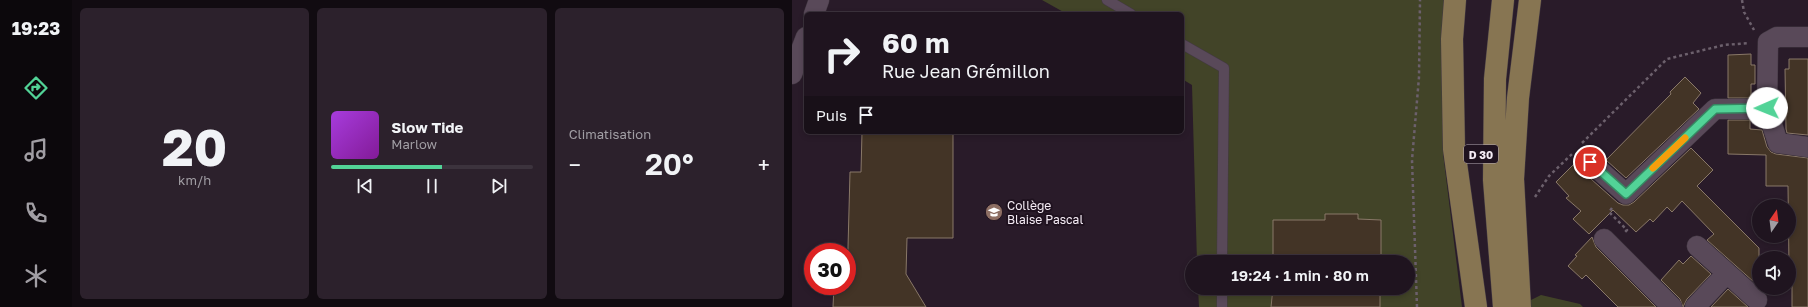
<!DOCTYPE html>
<html lang="fr">
<meta charset="utf-8">
<style>
:root{--surface:#1f141f;--page:#2c212c;--text:#f1f3f6;--muted:#a19ea4;--line:#3c333d;--accent:#52d397}
body{margin:0;font-family:"Golos Text",sans-serif;background:var(--page);color:var(--text);height:100vh;display:flex;flex-direction:column;font-size:15px;white-space:nowrap}
*{box-sizing:border-box;margin:0}
p{font-size:13px;color:var(--muted)}
.icon{flex:none;width:22px;height:22px;fill:none;stroke:currentColor;stroke-width:2;stroke-linecap:round;stroke-linejoin:round}
.map{position:relative;flex:1;overflow:hidden}
.drawer{display:flex;flex-direction:column;gap:8px;padding:8px;background:#110b11;width:720px}
.drawer>*{flex:none}
.hud{position:absolute;left:12px;top:12px;width:380px;height:122px;border-radius:6px;box-shadow:0 2px 6px #0003,0 0 0 1px var(--line);background:#1f141f;color:var(--text);overflow:hidden}
.needle{width:26px;rotate:14deg}
.fabs{position:absolute;left:960px;top:199px;display:grid;gap:8px}
.fabs a{display:grid;place-items:center;width:44px;height:44px;border-radius:50%;background:var(--surface);box-shadow:0 2px 6px #0003,0 0 0 1px var(--line);font-size:20px}
.speed{position:absolute;left:12px;top:243px;display:flex;gap:8px;font-size:20px;font-weight:700;text-align:center}
.speed>*{display:grid;place-content:center;width:52px;height:52px;border-radius:50%;background:var(--surface);box-shadow:0 2px 6px #0003,0 0 0 1px var(--line);line-height:1}
.speed .limit{border:6px solid #d22;background:#fff;color:#111}
.pin{position:absolute;display:grid;place-items:center;width:34px;height:34px;color:#fff;margin:-17px;border:2px solid #fff;border-radius:50%;box-shadow:0 1px 4px #0007}
.me{position:absolute;width:44px;margin:-22px;rotate:269deg;stroke-linejoin:round;filter:drop-shadow(0 0 3px #0008)}
.turn{display:flex;align-items:center;gap:14px;height:84px;padding:0 12px;font-size:18px}
.turn .icon{width:52px;height:52px;stroke-width:2.5}
.turn b{display:block;font-size:28px;line-height:34px}
.then{display:flex;align-items:center;height:38px;padding:0 12px;background:#0003;gap:8px;font-size:15px}
.big{font-size:30px;font-weight:600;line-height:1.1}
.drawer .widget{flex:1;display:flex;flex-direction:column;justify-content:center;gap:6px;min-width:0;padding:0 14px;border-radius:6px;background:var(--page)}
.drawer .dial{align-items:center;gap:0}
.dial b{font-size:52px;line-height:1}
.song{display:flex;align-items:center;gap:12px}
.cover{width:48px;height:48px;border-radius:6px;background:linear-gradient(135deg,hsl(280 70% 55%),hsl(290 70% 35%))}
.played{height:4px;border-radius:2px;background:linear-gradient(90deg,var(--accent) 55%,var(--line) 55%)}
.keys{display:flex;justify-content:space-around;direction:ltr}
.heat{display:flex;justify-content:space-between;align-items:center;font-size:22px;direction:ltr}
.drawer .tiles{flex:1;display:grid;gap:8px;grid-template-columns:repeat(3,1fr)}
.trip{position:absolute;left:393px;top:255px;width:230px;height:40px;border-radius:20px;background:var(--surface);box-shadow:0 2px 6px #0003,0 0 0 1px var(--line);font-weight:600;line-height:40px;text-align:center}
main{display:flex;flex:1;min-height:0}
.tab-bar{display:flex;flex-direction:column;width:72px;justify-content:space-around;align-items:center;background:#0c080c;color:var(--muted)}
.tab-bar .icon{width:28px;height:28px}
.tab-bar .selected{color:var(--accent)}
.tab-bar b{font-size:18px;color:var(--text)}
.map>svg:first-child{display:block}
</style>
<main>
<nav class="tab-bar">
<b>19:23</b>
<svg class="icon selected" aria-label="directions" viewBox="0 0 24 24"><path d="M12 3l9 9-9 9-9-9zM9 14v-3h6M13 9l2 2-2 2"/></svg>
<svg class="icon" aria-label="music" viewBox="0 0 24 24"><path d="M9 18V5l10-2v13"/><circle cx="6" cy="18" r="3"/><circle cx="16" cy="16" r="3"/></svg>
<svg class="icon" aria-label="phone" viewBox="0 0 24 24"><path d="M5 4h4l2 5-3 2q2 4 5 5l2-3 5 2v4C11 20 4 13 5 4z"/></svg>
<svg class="icon" aria-label="climate" viewBox="0 0 24 24"><path d="M12 3v18M4 7l16 10M4 17L20 7"/></svg>
</nav>
<section class="drawer">
<div class="tiles">
<div class="widget dial"><b>20</b><p>km/h</p></div>
<div class="widget">
<div class="song"><i class="cover"></i><div><b>Slow Tide</b><p>Marlow</p></div></div>
<div class="played"></div>
<div class="keys"><svg class="icon" aria-label="previous" viewBox="0 0 24 24"><path d="M18 5L8 12l10 7zM5 5v14"/></svg><svg class="icon" aria-label="pause" viewBox="0 0 24 24"><path d="M8 5v14M16 5v14"/></svg><svg class="icon" aria-label="next" viewBox="0 0 24 24"><path d="M6 5l10 7-10 7zM19 5v14"/></svg></div>
</div>
<div class="widget"><p>Climatisation</p>
<div class="heat"><a>−</a><b class="big">20°</b><a>+</a></div>
</div>
</div>
</section>
<div class="map">
<svg width="1016" height="307" viewBox="0 0 1016 307">
<rect width="100%" height="100%" fill="#291b29"/>
<!-- green -->
<path fill="#424428" d="M 250,0 L 654,0 L 651,153 L 670,307 L 407,307 L 406,288 L 616,288 L 616,262 L 405,262 L 400,85 L 390,79 L 390,14 L 275,14 Z
M 749,295 L 788,304 L 791,307 L 736,307 L 735,302 Z"/>
<!-- building -->
<path fill="#433426" stroke="#897868" d="M 959,54 L 959,65 L 963,65 L 963,84 L 959,84 L 959,96 L 957,98 L 936,98 L 936,55 Z
M 997,59 L 1016,59 L 1016,135 L 995,133 L 994,129 L 993,69 L 997,69 Z
M 893,77 L 909,93 L 901,103 L 907,109 L 834,178 L 814,160 L 879,94 L 878,92 Z
M 936,120 L 958,120 L 958,129 L 970,130 L 975,147 L 979,152 L 984,154 L 1016,158 L 1016,307 L 1000,307 L 1000,266 L 997,266 L 996,186 L 974,186 L 974,155 L 936,154 Z
M 70,132 L 161,132 L 161,238 L 115,238 L 114,274 L 134,307 L 41,307 L 42,286 L 55,286 L 58,172 L 69,172 Z
M 899,148 L 921,170 L 905,186 L 967,248 L 967,278 L 963,283 L 915,240 L 922,234 L 890,201 L 880,212 L 875,207 L 861,222 L 858,219 L 844,232 L 821,210 L 797,234 L 781,219 L 789,211 L 774,198 L 777,196 L 764,182 L 785,161 L 790,171 L 826,203 L 831,205 L 837,205 L 842,202 Z
M 533,214 L 566,214 L 566,219 L 589,220 L 589,262 L 481,262 L 481,220 L 533,220 Z
M 800,237 L 804,247 L 864,307 L 826,307 L 794,275 L 790,279 L 776,266 L 785,256 L 783,255 Z
M 899,256 L 919,274 L 895,299 L 891,307 L 888,299 L 869,280 L 887,260 L 891,264 Z
M 481,288 L 588,288 L 588,307 L 479,307 Z
M 936,289 L 956,307 L 919,307 Z"/>
<g fill="none" stroke-linecap="round" stroke-linejoin="round">
<defs>
<path id="lane" d="M 315,0 L 339,14
M 390,44 L 432,68 L 430,262
M 430,307 L 430,288"/>
<path id="street" d="M 22,14 L 27,0
M 0,74 L 14,37
M 975,109 L 986,143 L 1016,147
M 798,162 L 834,194 L 923,109 L 975,109 L 976,42 L 985,37 L 1016,37
M 812,239 L 880,307
M 905,246 L 965,300
M 903,307 L 935,273"/>
<path id="primary" d="M 663,0 L 660,39 L 662,149 L 684,307
M 711,0 L 703,79 L 702,180 L 712,307
M 728,307 L 721,179 L 726,98 L 738,0"/>
</defs>
<!-- lane casing -->
<use href="#lane" stroke="#433943" stroke-width="11"/>
<!-- street casing -->
<use href="#street" stroke="#433943" stroke-width="21"/>
<!-- primary casing -->
<use href="#primary" stroke="#433943" stroke-width="23"/>
<!-- path -->
<path stroke="#6c606c" stroke-width="2.5" stroke-dasharray="3 3" stroke-linecap="butt" d="M 950,0 L 952,12 L 962,30
M 790,143 L 875,59 L 932,45 L 957,43
M 743,197 L 757,176 L 780,154
M 820,208 L 817,212 L 835,230 L 833,232
M 625,307 L 620,160 L 627,77 L 628,0"/>
<!-- lane -->
<use href="#lane" stroke="#594959" stroke-width="10"/>
<!-- street -->
<use href="#street" stroke="#594959" stroke-width="20"/>
<!-- primary -->
<use href="#primary" stroke="#877552" stroke-width="22"/>
</g>
<g fill="none" stroke-linecap="round" stroke-linejoin="round">
<defs>
<path id="route" d="M 798,162 L 834,194 L 923,109 L 975,108"/>
</defs>
<!-- route casing -->
<use href="#route" stroke="#358962" stroke-width="10"/>
<!-- route -->
<use href="#route" stroke="#52d397" stroke-width="7"/>
<!-- slow -->
<path stroke="#f59e0b" stroke-width="7" d="M 861,168 L 893,138"/>
</g>
<!-- icons -->
<defs>
<symbol id="school-disc" viewBox="-11 -11 22 22"><circle r="9.5" fill="#8d6e63" stroke="#1f121f"/><path d="M0-5L7-2L0 1L-7-2ZM-4 1L0 2.5L4 1V4Q0 6-4 4Z" fill="#fff"/></symbol>
</defs>
<g fill-rule="evenodd">
<use href="#school-disc" x="192" y="202" width="20" height="20"/>
</g>
<g text-anchor="middle" dominant-baseline="central" stroke-width="4" stroke-linejoin="round" paint-order="stroke">
<!-- shield labels -->
<rect fill="#1f121f" stroke="#b5abb5" stroke-width="1" x="672" y="145" width="34" height="18" rx="3"/>
<g font-size="11" font-weight="bold" fill="#f5ecf5">
<text x="689" y="154">D 30</text>
</g>
<!-- poi labels -->
<g font-size="12" fill="#f5ecf5" stroke="#1f121f" text-anchor="start">
<text x="215" y="205">Collège<tspan x="215" dy="14">Blaise Pascal</tspan></text>
</g>
</g>
</svg>
<div class="fabs">
<a><svg class="needle" viewBox="-14 -14 28 28"><path d="M0-13l5 13h-10z" fill="#e53935"/><path d="M0 13l5-13h-10z" fill="#a19ea4"/></svg></a>
<a><svg class="icon" aria-label="sound" viewBox="0 0 24 24"><path d="M4 9h4l5-4v14l-5-4H4zM17 9q2 3 0 6"/></svg></a>
</div>
<div class="speed"><div class="limit">30</div></div>
<div class="pin" style="left:798px;top:162px;background:#d93025"><svg class="icon" aria-label="arrive" viewBox="0 0 24 24"><path d="M6 21V4h12l-3 4 3 4H6"/></svg></div>
<svg class="me" style="left:975px;top:108px" viewBox="-20 -20 40 40"><circle r="19" fill="#fff"/><path d="M0-13L10 11 0 6-10 11z" fill="#52d397"/></svg>
<div class="trip">19:24 · 1 min · 80 m</div>
<div class="hud">
<div class="turn"><svg class="icon" aria-label="right" viewBox="0 0 24 24"><path d="M7 20v-9h11M14 6l5 5-5 5"/></svg><div><b>60 m</b>Rue Jean Grémillon</div></div>
<div class="then">Puis<svg class="icon" aria-label="arrive" viewBox="0 0 24 24"><path d="M6 21V4h12l-3 4 3 4H6"/></svg></div>
</div>
</div>
</main>
